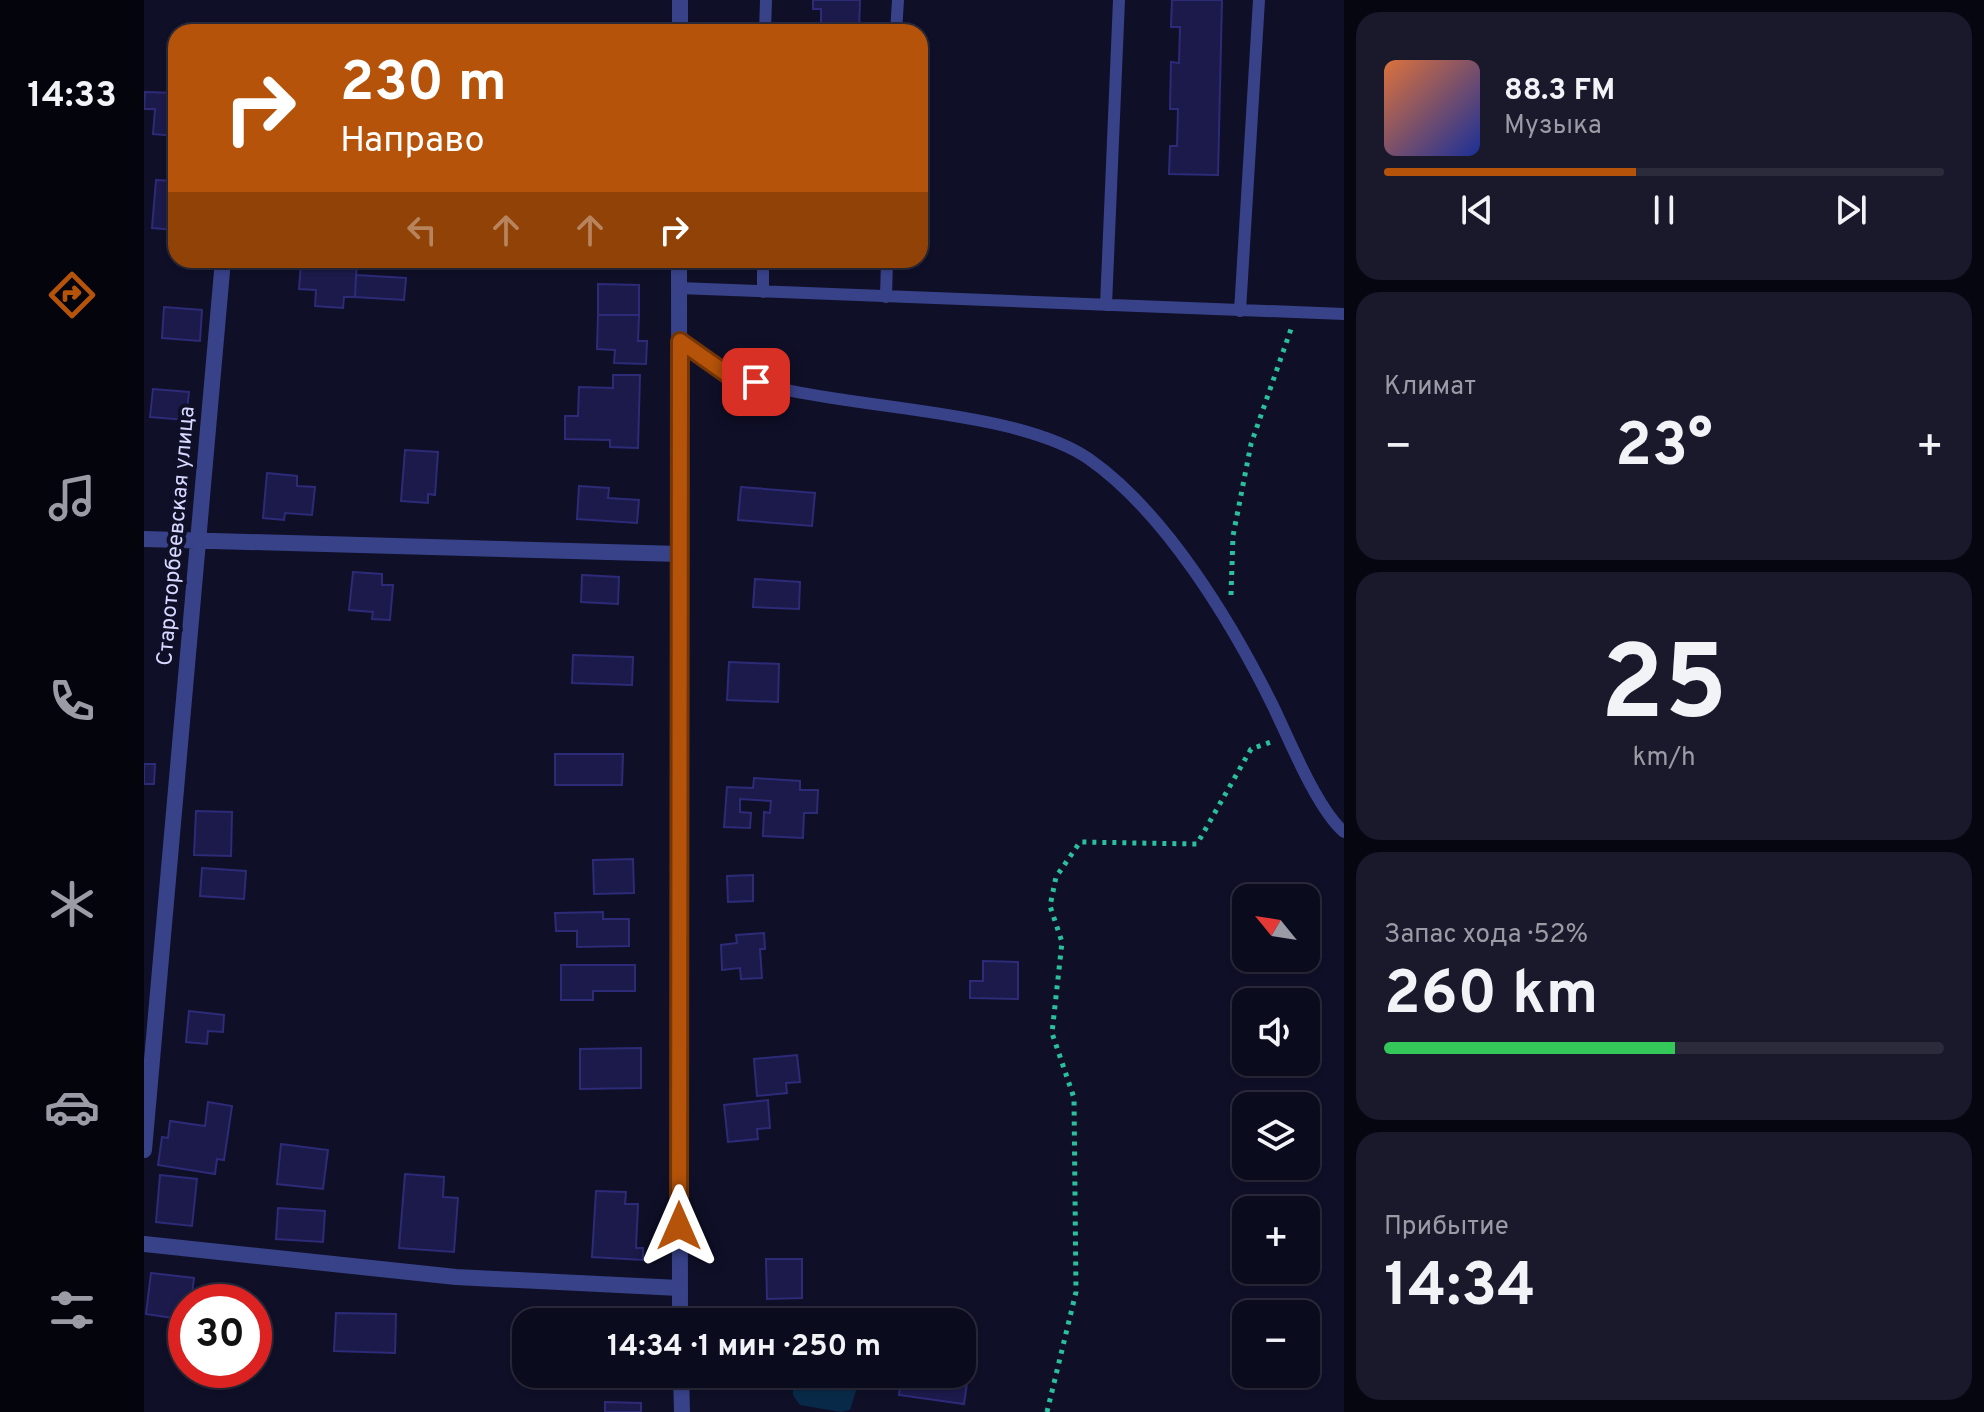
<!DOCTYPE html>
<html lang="ru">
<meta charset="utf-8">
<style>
:root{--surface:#0b0b1e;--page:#19192b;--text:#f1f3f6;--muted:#9a9ba4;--line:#2b2b3c;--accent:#b45309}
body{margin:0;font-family:Overpass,sans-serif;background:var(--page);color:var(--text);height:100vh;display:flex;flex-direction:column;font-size:30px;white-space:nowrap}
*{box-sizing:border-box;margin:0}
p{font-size:26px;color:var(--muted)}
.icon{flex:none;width:44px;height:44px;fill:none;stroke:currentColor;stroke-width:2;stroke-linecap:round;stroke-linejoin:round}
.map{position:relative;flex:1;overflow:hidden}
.side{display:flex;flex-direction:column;gap:12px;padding:12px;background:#060610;width:640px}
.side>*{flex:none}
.banner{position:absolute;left:24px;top:24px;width:760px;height:244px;border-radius:24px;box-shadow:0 2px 6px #0004,0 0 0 2px var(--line);background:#b45309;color:#fff;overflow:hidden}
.needle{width:52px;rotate:300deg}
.buttons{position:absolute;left:1088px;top:884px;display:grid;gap:16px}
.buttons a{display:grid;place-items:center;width:88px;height:88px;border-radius:16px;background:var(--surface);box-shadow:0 2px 6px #0004,0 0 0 2px var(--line);font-size:40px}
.speed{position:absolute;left:24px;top:1284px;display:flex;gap:16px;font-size:40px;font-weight:700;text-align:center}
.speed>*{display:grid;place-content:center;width:104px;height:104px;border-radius:50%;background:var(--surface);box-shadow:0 2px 6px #0004,0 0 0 2px var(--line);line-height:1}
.speed .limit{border:12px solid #d22;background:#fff;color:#111}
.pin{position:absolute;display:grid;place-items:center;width:68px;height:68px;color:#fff;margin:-34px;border-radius:16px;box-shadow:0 4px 12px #0006}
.me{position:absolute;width:88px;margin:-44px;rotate:0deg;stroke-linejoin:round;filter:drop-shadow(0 0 6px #0008)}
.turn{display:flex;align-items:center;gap:28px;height:168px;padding:0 40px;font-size:36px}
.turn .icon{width:104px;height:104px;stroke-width:2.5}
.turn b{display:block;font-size:56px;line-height:68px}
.lanes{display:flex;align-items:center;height:76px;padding:0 40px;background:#0003;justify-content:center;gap:40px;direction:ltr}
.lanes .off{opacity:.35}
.big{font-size:60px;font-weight:700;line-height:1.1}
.side .tile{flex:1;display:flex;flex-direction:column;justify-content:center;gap:12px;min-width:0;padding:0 28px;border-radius:24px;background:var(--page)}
.side .dial{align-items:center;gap:0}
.dial b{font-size:104px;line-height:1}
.song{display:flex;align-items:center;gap:24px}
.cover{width:96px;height:96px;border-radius:12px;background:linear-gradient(135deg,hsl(20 70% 55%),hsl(230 70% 35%))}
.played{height:8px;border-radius:4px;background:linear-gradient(90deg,var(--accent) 45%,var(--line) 45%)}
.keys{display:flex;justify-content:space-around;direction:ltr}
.heat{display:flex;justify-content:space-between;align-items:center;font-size:44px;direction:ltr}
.charge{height:12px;border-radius:6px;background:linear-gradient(90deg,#34c759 52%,var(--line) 0)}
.trip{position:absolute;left:368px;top:1308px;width:464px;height:80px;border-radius:24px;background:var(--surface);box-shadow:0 2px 6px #0004,0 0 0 2px var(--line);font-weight:700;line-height:80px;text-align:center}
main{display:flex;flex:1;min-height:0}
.dock{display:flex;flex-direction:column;width:144px;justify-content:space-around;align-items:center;background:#04040c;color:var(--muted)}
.dock .icon{width:56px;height:56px}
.dock .on{color:var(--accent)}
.dock b{font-size:36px;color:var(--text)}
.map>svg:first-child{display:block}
</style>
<main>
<nav class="dock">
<b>14:33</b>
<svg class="icon on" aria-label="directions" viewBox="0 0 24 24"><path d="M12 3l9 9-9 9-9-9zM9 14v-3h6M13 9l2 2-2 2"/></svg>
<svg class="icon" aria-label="music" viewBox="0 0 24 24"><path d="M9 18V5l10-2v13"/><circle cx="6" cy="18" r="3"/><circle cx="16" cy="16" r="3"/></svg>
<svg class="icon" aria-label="phone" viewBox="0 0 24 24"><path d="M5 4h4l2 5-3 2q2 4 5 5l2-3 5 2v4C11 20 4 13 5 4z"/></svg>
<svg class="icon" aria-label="climate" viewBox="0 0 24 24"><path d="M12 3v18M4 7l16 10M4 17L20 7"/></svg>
<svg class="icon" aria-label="car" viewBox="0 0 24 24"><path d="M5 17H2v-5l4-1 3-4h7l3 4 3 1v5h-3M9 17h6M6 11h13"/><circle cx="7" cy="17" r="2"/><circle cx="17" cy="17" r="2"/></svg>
<svg class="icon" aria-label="filters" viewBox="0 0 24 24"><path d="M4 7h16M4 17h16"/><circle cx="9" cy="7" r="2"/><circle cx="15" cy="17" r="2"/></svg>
</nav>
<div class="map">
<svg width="1200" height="1412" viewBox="0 0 1200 1412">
<rect width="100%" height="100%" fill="#0f0f28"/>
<!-- water -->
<path fill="#082a48" d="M 649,1374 L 717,1374 L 706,1410 L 697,1412 L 656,1405 L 649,1395 Z"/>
<!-- building -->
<path fill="#1b1a4a" stroke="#2d2b77" stroke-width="2" d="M 669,0 L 716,0 L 715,32 L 677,32 L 677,9 L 669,9 Z
M 1028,0 L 1078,0 L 1074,175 L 1025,174 L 1026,146 L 1033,146 L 1034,109 L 1026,109 L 1027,62 L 1035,63 L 1036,27 L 1027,27 Z
M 1,92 L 32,93 L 32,136 L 9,134 L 11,109 L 0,109 Z
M 12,180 L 32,181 L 32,230 L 8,228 Z
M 197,260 L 213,260 L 211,297 L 200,297 L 199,308 L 171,306 L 172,290 L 155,289 L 157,263 L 197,266 Z
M 212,275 L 262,278 L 260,300 L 211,297 Z
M 454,284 L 495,285 L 495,315 L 454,315 Z
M 20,307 L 58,310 L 56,341 L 18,338 Z
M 454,315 L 495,315 L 494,341 L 503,341 L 502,364 L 470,363 L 471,350 L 453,349 Z
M 469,375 L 496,375 L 494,448 L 466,447 L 466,440 L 421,439 L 421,416 L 434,416 L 435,387 L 469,388 Z
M 9,389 L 45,392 L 42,420 L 6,417 Z
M 261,450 L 294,452 L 291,495 L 284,494 L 284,503 L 257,501 Z
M 123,473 L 153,476 L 153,486 L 171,487 L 168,515 L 141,513 L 140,520 L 119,518 Z
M 435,486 L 465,488 L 464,498 L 495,500 L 493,523 L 433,519 Z
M 597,487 L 671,493 L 668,526 L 594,520 Z
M 209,572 L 238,574 L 238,585 L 249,585 L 246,620 L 228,619 L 229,612 L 205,610 Z
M 438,575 L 475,577 L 474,604 L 437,602 Z
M 611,579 L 656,582 L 655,609 L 609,607 Z
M 429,655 L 489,657 L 488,685 L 428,683 Z
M 585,662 L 635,664 L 634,702 L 583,700 Z
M 411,754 L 479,754 L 478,785 L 411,785 Z
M 0,764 L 11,764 L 10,784 L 0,784 Z
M 610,778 L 656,781 L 656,790 L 674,790 L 673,813 L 660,813 L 659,838 L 619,836 L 620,812 L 626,813 L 627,801 L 596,799 L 596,812 L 607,813 L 606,828 L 580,827 L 583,787 L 609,788 Z
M 52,811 L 88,812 L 87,856 L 50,855 Z
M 489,859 L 490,893 L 450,894 L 449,860 Z
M 58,868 L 102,871 L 100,899 L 56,896 Z
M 609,875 L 609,901 L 584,902 L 583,876 Z
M 459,912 L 459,919 L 485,919 L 485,946 L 433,947 L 433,931 L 412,931 L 411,913 Z
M 620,933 L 621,949 L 616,949 L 618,978 L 597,979 L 596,968 L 578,970 L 577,945 L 593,943 L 592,935 Z
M 839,961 L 874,962 L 874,999 L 826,998 L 826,981 L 839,981 Z
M 417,965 L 491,965 L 491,991 L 449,991 L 449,1000 L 417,1000 Z
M 45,1011 L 80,1015 L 79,1032 L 64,1031 L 63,1044 L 42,1042 Z
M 497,1048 L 497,1088 L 436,1089 L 436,1049 Z
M 653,1055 L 656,1082 L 642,1083 L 643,1093 L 613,1096 L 610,1059 Z
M 624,1100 L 626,1128 L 613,1129 L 614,1139 L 584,1142 L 580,1105 Z
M 64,1102 L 88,1106 L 80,1160 L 73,1159 L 71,1174 L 14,1165 L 18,1137 L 24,1138 L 26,1121 L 61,1126 Z
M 137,1144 L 184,1150 L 179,1189 L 133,1184 Z
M 261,1174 L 300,1177 L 299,1197 L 314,1198 L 310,1252 L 255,1248 Z
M 16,1175 L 53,1179 L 48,1226 L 12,1222 Z
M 452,1191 L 482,1192 L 481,1204 L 494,1204 L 492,1248 L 499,1248 L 499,1260 L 448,1257 Z
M 134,1208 L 181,1211 L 179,1242 L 132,1239 Z
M 622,1259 L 658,1259 L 658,1298 L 623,1299 Z
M 7,1273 L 50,1278 L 47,1302 L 42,1302 L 42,1320 L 2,1314 Z
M 192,1313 L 252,1314 L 251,1353 L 190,1351 Z
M 818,1368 L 825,1369 L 820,1404 L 755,1395 L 758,1374 L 818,1374 Z
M 398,1374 L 446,1374 L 446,1378 L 398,1378 Z
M 461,1402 L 497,1403 L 497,1412 L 461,1412 Z"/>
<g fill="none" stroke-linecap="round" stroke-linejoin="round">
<!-- path -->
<path stroke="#2abf9d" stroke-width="5" stroke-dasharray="4 6" stroke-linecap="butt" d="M 1087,595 L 1089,536 L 1107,444 L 1147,329
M 903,1412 L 932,1292 L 930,1098 L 908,1033 L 918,942 L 906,906 L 912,877 L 936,842 L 1053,844 L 1107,749 L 1127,742"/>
<!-- lane -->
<path stroke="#384289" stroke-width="12" d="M 621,32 L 622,0
M 752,32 L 754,0
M 535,288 L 1200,314
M 619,292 L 619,260
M 742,297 L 743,260
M 962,305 L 975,0
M 1096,311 L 1115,0
M 536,341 C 552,352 569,367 586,376 C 601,383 623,385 639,389 C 723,409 877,412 945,459 C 1022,513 1088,623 1129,706 C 1145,739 1173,809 1200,832"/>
<!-- street -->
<path stroke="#384289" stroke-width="16" d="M 536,32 L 536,0
M 535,260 L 536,1322
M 0,539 L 536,554
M 0,1150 L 79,260
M 0,1244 L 312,1277 L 535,1288
M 537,1374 L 538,1412"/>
</g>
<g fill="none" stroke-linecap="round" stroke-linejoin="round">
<defs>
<path id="route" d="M 535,1226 L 536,341 L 587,377 L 612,382"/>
</defs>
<!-- route casing -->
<use href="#route" stroke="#753606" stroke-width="20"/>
<!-- route -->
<use href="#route" stroke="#b45309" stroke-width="14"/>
</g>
<g text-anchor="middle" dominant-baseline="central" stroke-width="8" stroke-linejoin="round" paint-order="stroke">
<!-- street labels -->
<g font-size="22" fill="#d6d8ff" stroke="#0f0f28">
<text transform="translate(33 536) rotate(-85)">Староторбеевская улица</text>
</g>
</g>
</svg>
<div class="buttons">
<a><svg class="needle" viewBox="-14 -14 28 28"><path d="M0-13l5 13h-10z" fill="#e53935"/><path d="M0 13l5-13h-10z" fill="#9a9ba4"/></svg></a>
<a><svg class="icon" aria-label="sound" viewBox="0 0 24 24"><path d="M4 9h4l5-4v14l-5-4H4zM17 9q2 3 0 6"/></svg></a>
<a><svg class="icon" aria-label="layers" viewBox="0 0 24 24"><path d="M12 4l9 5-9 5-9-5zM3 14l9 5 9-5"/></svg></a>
<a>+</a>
<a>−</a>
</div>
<div class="speed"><div class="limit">30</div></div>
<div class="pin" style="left:612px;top:382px;background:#d93025"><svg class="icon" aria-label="arrive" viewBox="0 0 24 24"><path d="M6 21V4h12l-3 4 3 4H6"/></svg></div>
<svg class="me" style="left:535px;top:1226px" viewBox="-20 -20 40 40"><path d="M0-17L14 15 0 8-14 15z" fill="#b45309" stroke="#fff" stroke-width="4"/></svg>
<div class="trip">14:34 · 1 мин · 250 m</div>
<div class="banner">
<div class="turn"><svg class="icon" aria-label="right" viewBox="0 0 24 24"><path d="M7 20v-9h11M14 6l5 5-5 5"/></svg><div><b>230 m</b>Направо</div></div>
<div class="lanes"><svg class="icon off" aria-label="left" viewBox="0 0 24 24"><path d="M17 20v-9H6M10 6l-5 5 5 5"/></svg><svg class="icon off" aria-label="ahead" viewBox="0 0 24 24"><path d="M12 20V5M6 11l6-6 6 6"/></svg><svg class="icon off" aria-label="ahead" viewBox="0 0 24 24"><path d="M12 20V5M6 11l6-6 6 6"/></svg><svg class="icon" aria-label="right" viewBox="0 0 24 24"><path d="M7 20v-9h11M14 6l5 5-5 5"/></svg></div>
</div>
</div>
<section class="side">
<div class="tile">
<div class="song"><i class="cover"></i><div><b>88.3 FM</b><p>Музыка</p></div></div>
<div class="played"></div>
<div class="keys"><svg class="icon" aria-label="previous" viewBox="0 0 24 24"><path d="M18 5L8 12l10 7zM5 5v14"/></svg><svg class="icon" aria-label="pause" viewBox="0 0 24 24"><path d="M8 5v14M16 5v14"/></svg><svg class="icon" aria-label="next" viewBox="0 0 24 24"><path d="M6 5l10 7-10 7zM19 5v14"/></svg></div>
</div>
<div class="tile"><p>Климат</p>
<div class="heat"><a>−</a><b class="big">23°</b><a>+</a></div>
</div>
<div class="tile dial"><b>25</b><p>km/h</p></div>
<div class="tile"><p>Запас хода · 52%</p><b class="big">260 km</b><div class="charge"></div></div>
<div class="tile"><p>Прибытие</p><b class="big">14:34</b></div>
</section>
</main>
